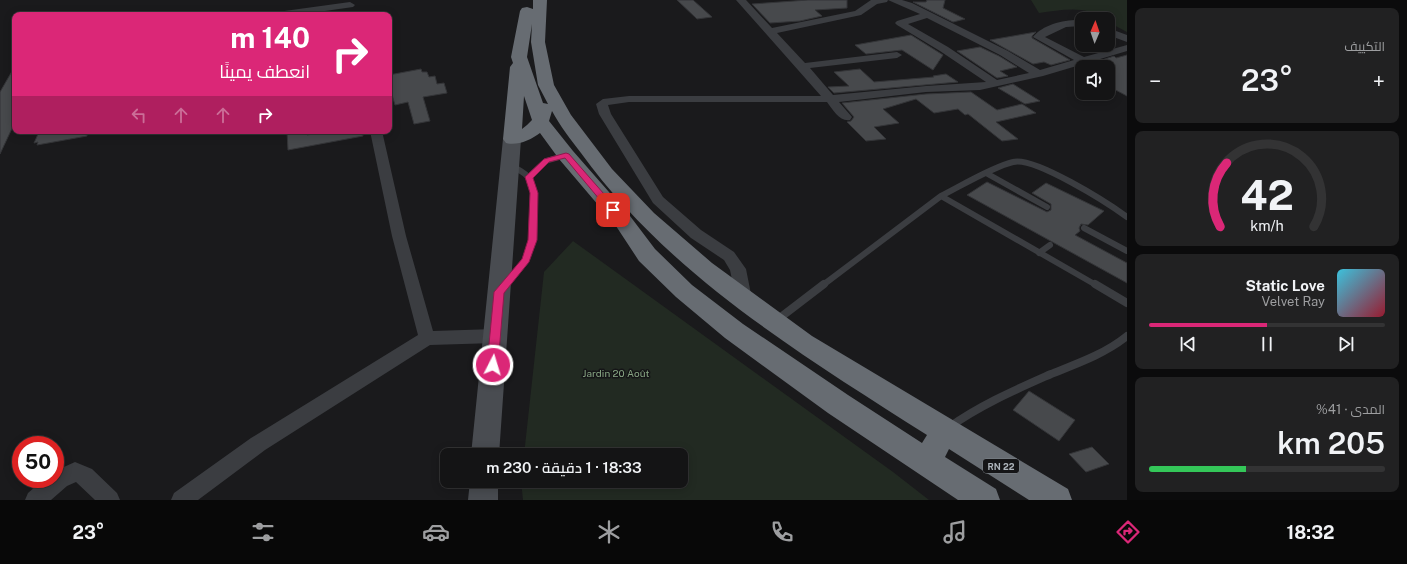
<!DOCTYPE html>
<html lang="ar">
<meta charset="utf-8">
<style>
:root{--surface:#141415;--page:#212122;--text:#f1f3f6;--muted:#9d9ea0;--line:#333334;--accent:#db2777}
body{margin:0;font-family:"Public Sans",Cairo,sans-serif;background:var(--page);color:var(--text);direction:rtl;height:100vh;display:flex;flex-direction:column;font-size:15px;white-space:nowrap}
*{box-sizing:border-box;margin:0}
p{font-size:13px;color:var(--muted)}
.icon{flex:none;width:22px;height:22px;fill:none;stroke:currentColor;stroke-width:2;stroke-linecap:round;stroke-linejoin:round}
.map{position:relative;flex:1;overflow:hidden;direction:ltr}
.details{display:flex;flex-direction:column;gap:8px;padding:8px;background:#0b0b0c;width:280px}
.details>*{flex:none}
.top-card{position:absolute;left:12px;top:12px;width:380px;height:122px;border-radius:8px;box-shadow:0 2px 10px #0003,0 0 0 1px var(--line);direction:rtl;background:#db2777;color:#fff;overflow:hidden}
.needle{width:26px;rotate:2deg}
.fabs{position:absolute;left:1075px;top:12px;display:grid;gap:8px}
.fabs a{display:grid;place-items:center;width:40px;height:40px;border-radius:8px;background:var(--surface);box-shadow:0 2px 10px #0003,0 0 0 1px var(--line);font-size:20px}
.speed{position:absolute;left:12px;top:436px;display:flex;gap:8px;font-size:20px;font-weight:700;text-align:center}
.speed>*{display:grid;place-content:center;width:52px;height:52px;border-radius:50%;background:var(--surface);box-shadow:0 2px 10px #0003,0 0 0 1px var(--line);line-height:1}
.speed .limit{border:6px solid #d22;background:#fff;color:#111}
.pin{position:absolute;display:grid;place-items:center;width:34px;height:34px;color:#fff;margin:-17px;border-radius:8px;box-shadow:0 2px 6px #0006}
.me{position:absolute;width:44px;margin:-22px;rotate:5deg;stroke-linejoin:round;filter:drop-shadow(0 0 3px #0008)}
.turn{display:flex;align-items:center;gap:14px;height:84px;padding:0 16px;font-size:18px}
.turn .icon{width:52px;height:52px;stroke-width:2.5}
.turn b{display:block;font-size:28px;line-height:34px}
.lanes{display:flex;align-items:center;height:38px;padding:0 16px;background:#0003;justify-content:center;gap:20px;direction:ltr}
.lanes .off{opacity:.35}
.big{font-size:30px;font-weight:600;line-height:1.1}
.details .widget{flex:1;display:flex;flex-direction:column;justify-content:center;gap:6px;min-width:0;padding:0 14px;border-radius:8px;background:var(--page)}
.details .dial{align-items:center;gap:0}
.dial svg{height:104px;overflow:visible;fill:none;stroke:var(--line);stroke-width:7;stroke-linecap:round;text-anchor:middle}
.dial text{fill:var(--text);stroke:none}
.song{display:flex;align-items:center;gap:12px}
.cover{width:48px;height:48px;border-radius:6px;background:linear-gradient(135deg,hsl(190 70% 55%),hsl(350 70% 35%))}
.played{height:4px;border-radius:2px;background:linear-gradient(90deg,var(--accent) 50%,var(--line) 50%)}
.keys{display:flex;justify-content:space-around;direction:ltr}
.heat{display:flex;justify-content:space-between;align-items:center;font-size:22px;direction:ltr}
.charge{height:6px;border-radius:3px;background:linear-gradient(90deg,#34c759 41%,var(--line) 0)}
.trip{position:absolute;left:440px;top:448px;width:248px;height:40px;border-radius:8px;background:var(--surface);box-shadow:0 2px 10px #0003,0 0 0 1px var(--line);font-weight:600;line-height:40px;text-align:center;direction:rtl}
.tab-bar{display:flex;height:64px;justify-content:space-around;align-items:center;background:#080808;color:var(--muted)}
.tab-bar .icon{width:28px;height:28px}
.tab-bar .selected{color:var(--accent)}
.tab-bar b{font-size:18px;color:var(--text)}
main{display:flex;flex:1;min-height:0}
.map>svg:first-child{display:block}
</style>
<main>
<section class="details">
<div class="widget"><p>التكييف</p>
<div class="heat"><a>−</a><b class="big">23°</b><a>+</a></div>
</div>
<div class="widget dial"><svg viewBox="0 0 100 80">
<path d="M14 69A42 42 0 1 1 86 69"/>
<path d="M14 69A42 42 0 0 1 19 20" stroke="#db2777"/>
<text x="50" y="56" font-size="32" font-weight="700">42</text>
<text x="50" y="72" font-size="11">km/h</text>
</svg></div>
<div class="widget">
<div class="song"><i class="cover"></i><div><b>Static Love</b><p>Velvet Ray</p></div></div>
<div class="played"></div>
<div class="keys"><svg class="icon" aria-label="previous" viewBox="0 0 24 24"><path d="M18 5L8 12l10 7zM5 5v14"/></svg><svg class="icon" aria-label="pause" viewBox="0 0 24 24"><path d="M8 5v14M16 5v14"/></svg><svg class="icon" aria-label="next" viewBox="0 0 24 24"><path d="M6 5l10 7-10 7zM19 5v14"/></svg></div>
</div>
<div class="widget"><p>المدى · 41%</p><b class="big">205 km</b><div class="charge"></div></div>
</section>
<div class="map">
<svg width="1127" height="500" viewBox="0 0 1127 500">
<rect width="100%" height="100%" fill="#1a1a1c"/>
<!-- green -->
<path fill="#222a22" d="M 1031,0 L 1127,0 L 1127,32 L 1108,22 L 1108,19 C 1100,19 1097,14 1090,12 C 1074,7 1056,11 1039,13 Z
M 573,241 L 893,472 L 929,500 L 523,500 L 521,481 L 681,481 L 681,455 L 524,455 L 544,272 Z"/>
<!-- building -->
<path fill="#47494c" stroke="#343538" d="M 677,0 L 693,0 L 712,17 L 697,19 Z
M 808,0 L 847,0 L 847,8 L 815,10 L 822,16 L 800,21 L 770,23 L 752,4 Z
M 927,0 L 945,0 L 943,8 L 965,19 L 953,22 L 913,2 L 926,2 Z
M 1036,32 L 1032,36 L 1032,38 L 1070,60 L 1051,65 L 1044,62 L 1033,64 L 990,40 Z
M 911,35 L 943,55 L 933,70 L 902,50 L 866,54 L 855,45 Z
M 980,47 L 999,56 L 1017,67 L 1000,71 L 1008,76 L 997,78 L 957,51 Z
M 1127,55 L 1127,96 L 1108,86 L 1108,67 L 1097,67 L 1090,64 L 1114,56 L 1116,58 Z
M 15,66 L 15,122 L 0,154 L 0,92 Z
M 421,69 L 422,72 L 427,72 L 429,77 L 435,76 L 437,84 L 444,83 L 447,93 L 423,97 L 430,121 L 414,124 L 408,102 L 395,105 L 389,84 L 389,75 Z
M 860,69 L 874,82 L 934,77 L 933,76 L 946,74 L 958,82 L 834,93 L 828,87 L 849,86 L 834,72 Z
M 1013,84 L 1040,101 L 1025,104 L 998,88 Z
M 971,92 L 997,110 L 1022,104 L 1036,113 L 996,122 L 1018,139 L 1002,141 L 968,114 L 965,115 L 958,109 L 934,113 L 916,99 L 883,109 L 899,123 L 874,127 L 886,139 L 866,141 L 847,122 L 851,121 L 854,117 L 842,103 L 926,94 Z
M 42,131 L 87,131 L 87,136 L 37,145 L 38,142 L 34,143 L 39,132 Z
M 287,131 L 306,131 L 307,135 L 330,131 L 362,131 L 363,136 L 288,150 Z
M 987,182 L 1047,212 L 1051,210 L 1051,204 L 1032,193 L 1046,183 L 1104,211 L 1088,225 L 1081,224 L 1079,228 L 1080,231 L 1075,235 L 1127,263 L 1127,283 L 967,195 Z
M 1029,391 L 1075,420 L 1059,441 L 1013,410 Z
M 1092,447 L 1109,464 L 1086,472 L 1069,454 Z"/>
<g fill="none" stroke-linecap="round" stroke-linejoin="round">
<!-- lane-far1 -->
<path stroke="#3b3d41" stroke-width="6" d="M 986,173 L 1047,207
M 529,177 L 546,161 L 566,155
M 941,196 C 961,186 992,167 1013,162 C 1034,156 1108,203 1127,217
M 1084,228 L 1127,251
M 1039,253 L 1050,245
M 506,284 C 513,276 521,269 526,260 C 534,245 539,193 529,178 C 525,172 516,169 511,165
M 823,285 L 941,196 L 1096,285"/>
<!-- lane -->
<path stroke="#3b3d41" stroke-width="8" d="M 1095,284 L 1127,303
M 777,320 L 824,284
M 948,428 C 980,405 1015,390 1051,374 C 1076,364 1105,354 1127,336"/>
<!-- street -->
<path fill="#3b3d41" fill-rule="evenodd" d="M 736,0 L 746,0 L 772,28 L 855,11 L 871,0 L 902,0 L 912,3 L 1008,51 L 1040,70 L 1074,60 L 1033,37 C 1043,24 1066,19 1082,20 L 1082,26 L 1066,27 L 1045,37 L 1084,57 L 1127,45 L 1127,51 L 1043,76 L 980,90 L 926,92 L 839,102 L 852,117 L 850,120 C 840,122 833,110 827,102 L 629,102 L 608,105 L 611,114 L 663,197 L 701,230 L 734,252 L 746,269 L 752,299 L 750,303 L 744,305 L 738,303 L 736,299 L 730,270 L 724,260 L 691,238 L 653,203 L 599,114 L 596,104 L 603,99 L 629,96 L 821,96 ZM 888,0 L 920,14 L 897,21 L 895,23 L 897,25 L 940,51 L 986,82 L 926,86 L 833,95 L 810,68 L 897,58 L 902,55 L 897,52 L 805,63 L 777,33 L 861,15 L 877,4 L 887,2 ZM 927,18 L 1000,55 L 1029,73 L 997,80 L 948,47 L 908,24 Z
M 350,2 L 355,5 L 353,7 L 297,15 L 272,15 L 277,12 Z
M 1108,28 L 1127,35 L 1127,42 L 1108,35 Z
M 370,131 L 382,131 L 406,236 L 433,331 L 495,329 L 501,331 L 504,336 L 501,341 L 495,343 L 430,345 L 265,450 L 198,500 L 171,500 L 174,493 L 251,438 L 418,335 L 392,236 Z
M 75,462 L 92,469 L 117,493 L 120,500 L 95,500 L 76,482 L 67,486 L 51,500 L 25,500 L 28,493 L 44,479 L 55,479 L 55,471 Z"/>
<!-- secondary -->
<path fill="#494c51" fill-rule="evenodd" d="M 512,134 L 518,135 L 521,139 L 499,455 L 471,455 L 503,139 L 506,135 Z
M 470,481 L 498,481 L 498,500 L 468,500 Z"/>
<!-- highway -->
<path fill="#676c72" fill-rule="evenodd" d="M 533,0 L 547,0 L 545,42 L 554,85 L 571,115 L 612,169 L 654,213 L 712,263 L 812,336 L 1068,489 L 1072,500 L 1029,500 L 949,449 L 945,457 L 996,489 L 1000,500 L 958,500 L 828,413 L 725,338 L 676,297 L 639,261 L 616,226 L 559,159 L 540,133 C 531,140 517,146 506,143 L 503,139 L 510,67 L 513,63 L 511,57 L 520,11 L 522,8 L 527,7 L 533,9 ZM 532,24 L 531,42 L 538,85 L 548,104 L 543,103 L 527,57 ZM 524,96 L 532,120 L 527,125 L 522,129 ZM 552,111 C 560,126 571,140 581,153 C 669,275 802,355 927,435 L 922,443 L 848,395 L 743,324 L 692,285 L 655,249 L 630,216 L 573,151 L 549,121 Z"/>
</g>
<!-- route -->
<path fill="#db2777" stroke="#8e194d" d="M 566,153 L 569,154 L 618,210 L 613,213 L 610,212 L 565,158 L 549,162 L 533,178 L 538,193 L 537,240 L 529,262 L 504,293 L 498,365 L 496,368 L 493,370 L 489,368 L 487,365 L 494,292 L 522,259 L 528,240 L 530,193 L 525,177 L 544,159 Z"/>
<g text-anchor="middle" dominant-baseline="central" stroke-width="3" stroke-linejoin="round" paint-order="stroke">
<!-- shield labels -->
<rect fill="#151517" stroke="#7f848a" stroke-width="1" x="983" y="459" width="36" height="14" rx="3"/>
<g font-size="9" font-weight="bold" fill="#adb4bb">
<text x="1001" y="466">RN 22</text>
</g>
<!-- park labels -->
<g font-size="10" fill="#88a684" stroke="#151517">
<text x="616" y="373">Jardin 20 Août</text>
</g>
</g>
</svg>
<div class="fabs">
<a><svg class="needle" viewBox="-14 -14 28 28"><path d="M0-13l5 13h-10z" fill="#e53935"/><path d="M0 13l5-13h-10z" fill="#9d9ea0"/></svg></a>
<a><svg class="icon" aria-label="sound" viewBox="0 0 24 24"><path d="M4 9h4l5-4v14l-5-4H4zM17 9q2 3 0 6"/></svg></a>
</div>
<div class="speed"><div class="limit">50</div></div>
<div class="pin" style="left:613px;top:210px;background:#d93025"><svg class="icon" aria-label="arrive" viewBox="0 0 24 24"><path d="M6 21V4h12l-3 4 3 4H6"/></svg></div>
<svg class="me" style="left:493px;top:365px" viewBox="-20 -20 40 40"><circle r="17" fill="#db2777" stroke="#fff" stroke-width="3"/><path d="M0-11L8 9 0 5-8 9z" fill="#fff"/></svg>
<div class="trip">18:33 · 1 دقيقة · 230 m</div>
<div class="top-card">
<div class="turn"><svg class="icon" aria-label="right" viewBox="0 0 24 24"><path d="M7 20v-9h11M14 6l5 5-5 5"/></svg><div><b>140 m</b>انعطف يمينًا</div></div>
<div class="lanes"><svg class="icon off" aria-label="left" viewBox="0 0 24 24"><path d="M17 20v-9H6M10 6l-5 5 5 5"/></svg><svg class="icon off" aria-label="ahead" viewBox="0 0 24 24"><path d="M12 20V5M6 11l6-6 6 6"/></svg><svg class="icon off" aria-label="ahead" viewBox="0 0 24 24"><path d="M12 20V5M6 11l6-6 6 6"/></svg><svg class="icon" aria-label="right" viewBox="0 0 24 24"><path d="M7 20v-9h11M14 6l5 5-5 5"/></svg></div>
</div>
</div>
</main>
<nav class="tab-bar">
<b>18:32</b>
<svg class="icon selected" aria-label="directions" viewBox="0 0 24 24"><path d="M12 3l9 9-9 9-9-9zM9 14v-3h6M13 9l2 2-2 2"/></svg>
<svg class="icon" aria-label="music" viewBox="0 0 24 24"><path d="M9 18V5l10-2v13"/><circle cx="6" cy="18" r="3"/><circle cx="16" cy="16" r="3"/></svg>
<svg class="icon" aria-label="phone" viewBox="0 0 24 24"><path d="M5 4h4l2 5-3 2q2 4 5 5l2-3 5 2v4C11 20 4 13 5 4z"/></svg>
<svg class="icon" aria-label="climate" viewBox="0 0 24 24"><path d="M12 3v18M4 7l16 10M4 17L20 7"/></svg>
<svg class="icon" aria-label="car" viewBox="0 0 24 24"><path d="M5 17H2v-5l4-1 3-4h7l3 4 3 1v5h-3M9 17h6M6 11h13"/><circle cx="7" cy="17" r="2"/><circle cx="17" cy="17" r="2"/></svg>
<svg class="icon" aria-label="filters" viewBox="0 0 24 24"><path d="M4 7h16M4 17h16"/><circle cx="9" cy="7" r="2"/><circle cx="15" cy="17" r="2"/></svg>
<b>23°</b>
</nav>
